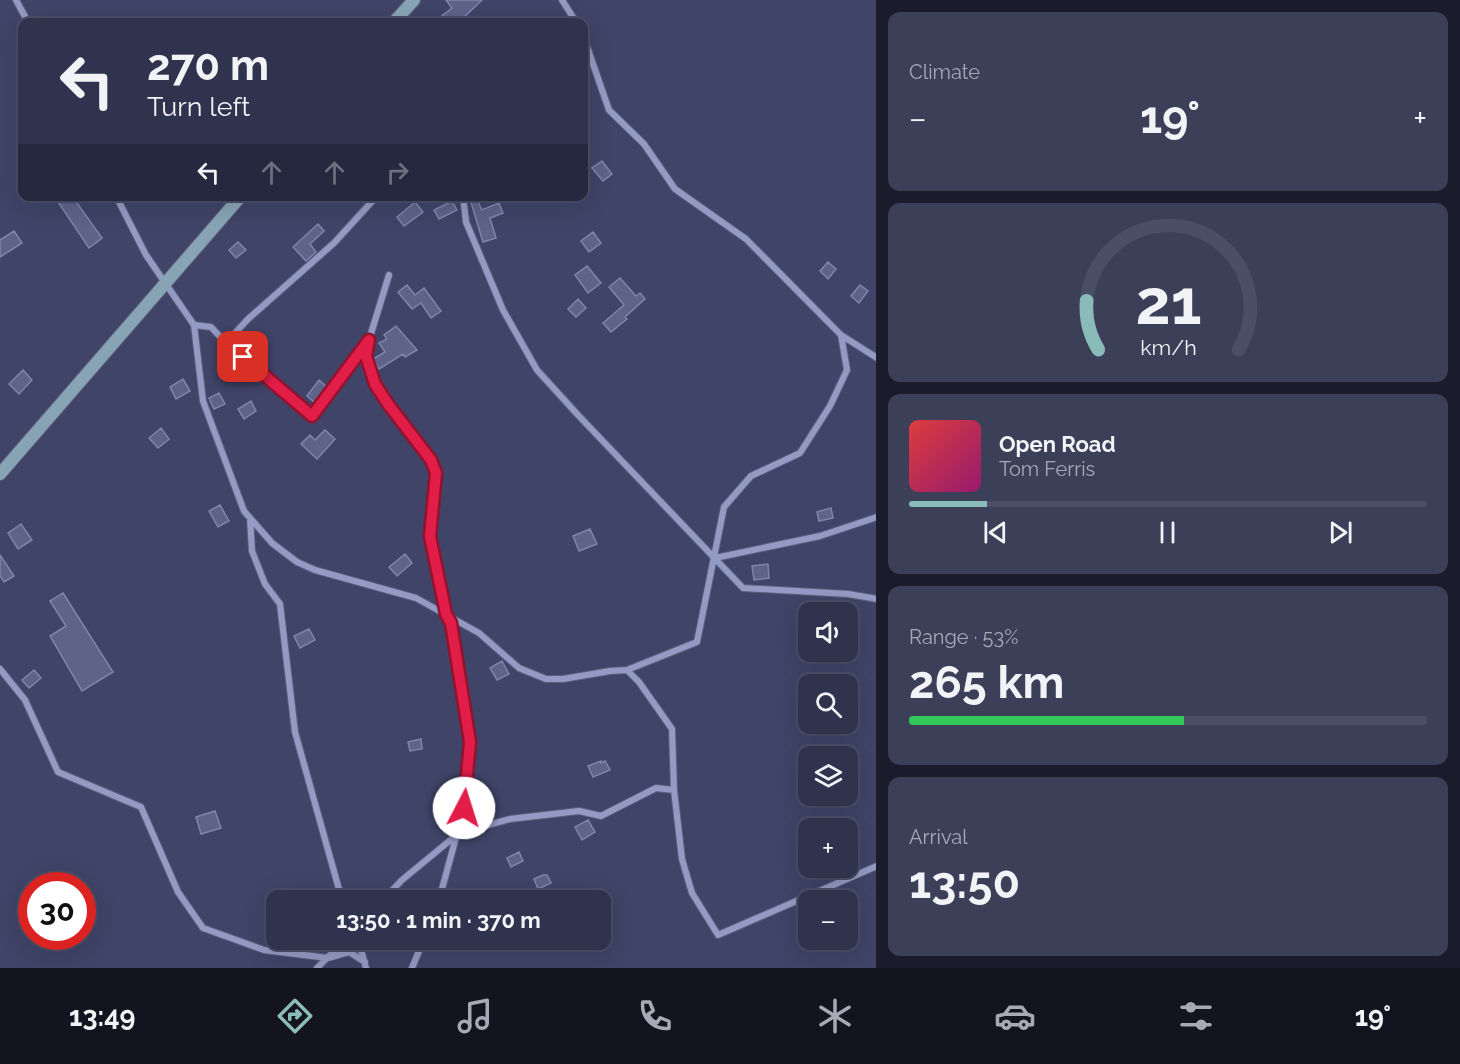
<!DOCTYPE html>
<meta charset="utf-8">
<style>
:root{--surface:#2f334e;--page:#3b3f58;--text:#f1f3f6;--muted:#a7aab6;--line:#4a4e66;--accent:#8bbbb9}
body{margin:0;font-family:Raleway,sans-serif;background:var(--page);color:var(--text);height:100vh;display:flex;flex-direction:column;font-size:22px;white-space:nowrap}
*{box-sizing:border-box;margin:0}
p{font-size:20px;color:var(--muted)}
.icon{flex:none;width:33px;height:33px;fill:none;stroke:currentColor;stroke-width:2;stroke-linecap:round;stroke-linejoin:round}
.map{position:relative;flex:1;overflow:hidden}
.side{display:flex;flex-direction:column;gap:12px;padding:12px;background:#1a1c2b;width:584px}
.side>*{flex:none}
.top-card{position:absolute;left:18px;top:18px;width:570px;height:183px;border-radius:12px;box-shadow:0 6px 24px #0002,0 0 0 2px var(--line);background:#2f334e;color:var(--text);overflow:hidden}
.fabs{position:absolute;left:798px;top:602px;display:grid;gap:12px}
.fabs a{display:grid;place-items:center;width:60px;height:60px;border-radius:12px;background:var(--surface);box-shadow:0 6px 24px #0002,0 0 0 2px var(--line);font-size:30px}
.speed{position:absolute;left:18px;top:872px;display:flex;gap:12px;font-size:30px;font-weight:700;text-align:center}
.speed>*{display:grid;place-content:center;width:78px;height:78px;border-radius:50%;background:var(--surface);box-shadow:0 6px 24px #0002,0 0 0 2px var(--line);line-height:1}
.speed .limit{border:9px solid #d22;background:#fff;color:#111}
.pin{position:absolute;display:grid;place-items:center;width:51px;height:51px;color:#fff;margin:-26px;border-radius:12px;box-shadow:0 3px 9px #0006}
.me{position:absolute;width:66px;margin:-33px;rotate:5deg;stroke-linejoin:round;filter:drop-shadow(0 0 4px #0008)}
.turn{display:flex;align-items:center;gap:21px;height:126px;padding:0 30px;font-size:27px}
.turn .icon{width:78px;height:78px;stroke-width:2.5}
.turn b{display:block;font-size:42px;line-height:51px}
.lanes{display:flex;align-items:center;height:57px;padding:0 30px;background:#0003;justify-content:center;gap:30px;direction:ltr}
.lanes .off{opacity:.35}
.big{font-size:45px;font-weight:700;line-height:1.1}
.side .tile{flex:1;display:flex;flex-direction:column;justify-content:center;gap:9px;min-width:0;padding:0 21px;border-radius:12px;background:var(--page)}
.side .dial{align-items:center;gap:0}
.dial svg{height:156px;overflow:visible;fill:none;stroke:var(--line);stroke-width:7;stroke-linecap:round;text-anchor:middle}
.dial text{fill:var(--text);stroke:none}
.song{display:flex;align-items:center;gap:18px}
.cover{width:72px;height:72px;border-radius:9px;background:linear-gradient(135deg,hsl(0 70% 55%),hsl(320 70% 35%))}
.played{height:6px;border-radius:3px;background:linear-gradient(90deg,var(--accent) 15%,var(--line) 15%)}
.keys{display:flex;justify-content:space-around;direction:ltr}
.heat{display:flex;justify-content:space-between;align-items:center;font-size:33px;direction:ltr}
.charge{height:9px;border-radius:4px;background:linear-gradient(90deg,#34c759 53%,var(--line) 0)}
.trip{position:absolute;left:266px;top:890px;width:345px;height:60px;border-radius:12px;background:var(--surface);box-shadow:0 6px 24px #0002,0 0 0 2px var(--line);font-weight:700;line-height:60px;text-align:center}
.tab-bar{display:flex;height:96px;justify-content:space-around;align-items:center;background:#13141f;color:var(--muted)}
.tab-bar .icon{width:42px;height:42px}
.tab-bar .current{color:var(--accent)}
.tab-bar b{font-size:27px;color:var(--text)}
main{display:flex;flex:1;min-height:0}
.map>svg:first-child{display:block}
</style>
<main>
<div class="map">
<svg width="877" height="968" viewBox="0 0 877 968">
<rect width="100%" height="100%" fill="#3f4468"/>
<!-- building -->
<path fill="#5d6389" stroke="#7e85ad" stroke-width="1.5" d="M 446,0 L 482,0 L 459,22 L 434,22 L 452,8 Z
M 602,161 L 612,174 L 603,181 L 592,168 Z
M 54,196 L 72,196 L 102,238 L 89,248 Z
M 469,196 L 475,196 L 482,210 L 499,203 L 503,213 L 490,218 L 496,238 L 483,242 Z
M 452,201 L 457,210 L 439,219 L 434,210 Z
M 415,202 L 423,212 L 404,226 L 397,217 Z
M 318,224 L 324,231 L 310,244 L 316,252 L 306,261 L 293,247 Z
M 14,231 L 22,243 L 0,257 L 0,240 Z
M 593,232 L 601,243 L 589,252 L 581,241 Z
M 238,242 L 246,250 L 236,258 L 229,250 Z
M 828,262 L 836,269 L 828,279 L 820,271 Z
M 587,266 L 601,283 L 588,293 L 575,275 Z
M 620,278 L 636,296 L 640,293 L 645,299 L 625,317 L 627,319 L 611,332 L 603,323 L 624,305 L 609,287 Z
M 407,285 L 415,295 L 424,288 L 441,311 L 431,318 L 421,303 L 412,309 L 398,292 Z
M 860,285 L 868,291 L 859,303 L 851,296 Z
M 578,299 L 586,308 L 576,317 L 568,309 Z
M 396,326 L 417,350 L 405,357 L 403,354 L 379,369 L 373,359 L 385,352 L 379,343 L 387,339 L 384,335 Z
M 23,370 L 32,380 L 19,394 L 9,384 Z
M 183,379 L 190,391 L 176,399 L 170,387 Z
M 319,380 L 327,387 L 315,403 L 307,396 Z
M 219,393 L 225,404 L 214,409 L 209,398 Z
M 251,401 L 256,411 L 244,419 L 238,409 Z
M 161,428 L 169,439 L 158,448 L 149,438 Z
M 325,430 L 335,439 L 317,459 L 301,444 L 310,435 L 315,440 Z
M 220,505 L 229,521 L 218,527 L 209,511 Z
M 831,508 L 833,518 L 819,521 L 817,512 Z
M 21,524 L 32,540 L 18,549 L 8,533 Z
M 590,529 L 597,544 L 579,551 L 573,536 Z
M 405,554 L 412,563 L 397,576 L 389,567 Z
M 0,555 L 14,576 L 4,582 L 0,576 Z
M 768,564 L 769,578 L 754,580 L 752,566 Z
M 63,593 L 113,672 L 82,691 L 50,636 L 66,626 L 50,601 Z
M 309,629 L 315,640 L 300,648 L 294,636 Z
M 502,661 L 509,674 L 497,680 L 490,668 Z
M 34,670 L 41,678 L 29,688 L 22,680 Z
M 421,739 L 422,749 L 410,751 L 408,742 Z
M 601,761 L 601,763 L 605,761 L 610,770 L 593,777 L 588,766 Z
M 215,811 L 221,828 L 201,834 L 196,817 Z
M 588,820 L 595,832 L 582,840 L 575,827 Z
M 519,852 L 523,861 L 511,867 L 507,858 Z
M 543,875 L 547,875 L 551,883 L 538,889 L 534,879 Z"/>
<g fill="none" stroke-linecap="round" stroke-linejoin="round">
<defs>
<path id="minor" d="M 16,0 L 28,22
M 562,0 L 576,22
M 584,38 L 609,110 L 644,144 L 675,189 L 746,239 L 841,335 L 847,370 L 830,406 L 800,453 L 751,476 L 724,507 L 697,642 L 627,670
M 116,196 L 146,255 L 194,325 L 203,401 L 244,511 L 272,543 L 297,562 L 315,570 L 416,598 L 479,633 L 519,668 L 546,679 L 563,679 L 610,671 L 627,670 L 639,682 L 672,729 L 674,790 L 682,859 L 692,893 L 718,935 L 877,866
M 463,196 L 466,222 L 503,310 L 537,370 L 578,415 L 743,588 L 848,594 L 877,599
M 194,325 L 211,327 L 226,343 L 248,319 L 334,243 L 377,196
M 841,335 L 877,358
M 369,340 L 366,356 L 375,384 L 388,404 L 431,460 L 436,473 L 430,536 L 446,614 L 451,623 L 470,742 L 464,808 L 439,900
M 226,343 L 312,416 L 369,340 L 389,275
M 250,518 L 252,551 L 265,584 L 280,604 L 295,732 L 342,900
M 715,558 L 820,536 L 877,517
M 0,669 L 25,700 L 58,772 L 141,807 L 178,892 L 203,928 L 264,950 L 328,958 L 349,952 L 365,962
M 383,900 L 402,880 L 459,833 L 510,819 L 579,811 L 601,816 L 656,788 L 674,790
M 358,939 L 366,968
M 317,968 L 346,939
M 412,968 L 424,939"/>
<path id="secondary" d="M 394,22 L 414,0
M 0,474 L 241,196"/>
</defs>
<!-- minor casing -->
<use href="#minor" stroke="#5c607e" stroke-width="8"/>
<!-- secondary casing -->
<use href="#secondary" stroke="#5c607e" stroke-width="14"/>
<!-- minor -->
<use href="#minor" stroke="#939ac3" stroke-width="6"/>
<!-- secondary -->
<use href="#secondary" stroke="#88a3b3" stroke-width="12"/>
</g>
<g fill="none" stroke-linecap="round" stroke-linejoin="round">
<defs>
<path id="route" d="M 243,357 L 312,416 L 369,340 L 366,356 L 375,384 L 388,404 L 431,460 L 436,473 L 430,536 L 446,614 L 451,623 L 470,742 L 464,808"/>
</defs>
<!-- route casing -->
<use href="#route" stroke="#92132f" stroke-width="15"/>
<!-- route -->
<use href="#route" stroke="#e11d48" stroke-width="10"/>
</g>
</svg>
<div class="fabs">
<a><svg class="icon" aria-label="sound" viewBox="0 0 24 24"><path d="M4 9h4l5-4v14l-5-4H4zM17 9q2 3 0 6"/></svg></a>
<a><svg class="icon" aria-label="search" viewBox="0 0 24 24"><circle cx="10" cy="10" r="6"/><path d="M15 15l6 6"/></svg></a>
<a><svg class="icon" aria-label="layers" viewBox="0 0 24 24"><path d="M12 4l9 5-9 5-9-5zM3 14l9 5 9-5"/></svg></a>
<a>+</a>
<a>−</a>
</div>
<div class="speed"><div class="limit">30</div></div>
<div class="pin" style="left:243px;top:357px;background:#d93025"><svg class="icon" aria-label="arrive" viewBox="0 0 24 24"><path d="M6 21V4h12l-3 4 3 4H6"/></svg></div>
<svg class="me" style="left:464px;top:808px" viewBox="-20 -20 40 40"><circle r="19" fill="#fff"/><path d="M0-13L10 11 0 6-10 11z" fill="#e11d48"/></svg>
<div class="trip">13:50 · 1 min · 370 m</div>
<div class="top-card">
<div class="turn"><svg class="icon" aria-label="left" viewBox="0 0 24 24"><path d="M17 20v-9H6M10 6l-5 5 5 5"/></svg><div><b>270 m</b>Turn left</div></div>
<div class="lanes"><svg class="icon" aria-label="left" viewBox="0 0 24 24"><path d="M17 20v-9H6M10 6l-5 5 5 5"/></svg><svg class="icon off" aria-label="ahead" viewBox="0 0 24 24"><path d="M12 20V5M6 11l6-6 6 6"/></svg><svg class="icon off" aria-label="ahead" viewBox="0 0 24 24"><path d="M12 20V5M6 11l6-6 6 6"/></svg><svg class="icon off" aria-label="right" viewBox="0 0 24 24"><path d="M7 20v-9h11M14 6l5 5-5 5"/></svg></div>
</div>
</div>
<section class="side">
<div class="tile"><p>Climate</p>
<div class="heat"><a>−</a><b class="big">19°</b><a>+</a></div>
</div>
<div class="tile dial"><svg viewBox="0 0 100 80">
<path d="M14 69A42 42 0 1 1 86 69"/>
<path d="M14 69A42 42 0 0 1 8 44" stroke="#8bbbb9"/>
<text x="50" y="56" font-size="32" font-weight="700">21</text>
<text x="50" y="72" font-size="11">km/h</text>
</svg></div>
<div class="tile">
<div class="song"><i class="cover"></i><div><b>Open Road</b><p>Tom Ferris</p></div></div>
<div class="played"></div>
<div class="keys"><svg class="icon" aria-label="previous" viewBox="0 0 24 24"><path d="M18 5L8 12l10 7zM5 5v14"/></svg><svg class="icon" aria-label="pause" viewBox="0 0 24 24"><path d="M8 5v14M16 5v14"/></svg><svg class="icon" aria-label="next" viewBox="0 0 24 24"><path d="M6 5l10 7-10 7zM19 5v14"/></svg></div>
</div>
<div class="tile"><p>Range · 53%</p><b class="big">265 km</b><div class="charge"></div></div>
<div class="tile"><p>Arrival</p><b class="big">13:50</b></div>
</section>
</main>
<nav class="tab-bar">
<b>13:49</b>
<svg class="icon current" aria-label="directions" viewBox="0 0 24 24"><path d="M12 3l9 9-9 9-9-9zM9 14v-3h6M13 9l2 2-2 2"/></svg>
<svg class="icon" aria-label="music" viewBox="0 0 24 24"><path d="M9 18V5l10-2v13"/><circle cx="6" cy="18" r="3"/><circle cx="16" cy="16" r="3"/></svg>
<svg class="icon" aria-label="phone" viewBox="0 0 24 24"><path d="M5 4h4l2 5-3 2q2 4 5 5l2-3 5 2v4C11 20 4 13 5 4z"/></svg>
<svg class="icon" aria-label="climate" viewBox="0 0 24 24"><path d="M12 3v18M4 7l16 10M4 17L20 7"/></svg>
<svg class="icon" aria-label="car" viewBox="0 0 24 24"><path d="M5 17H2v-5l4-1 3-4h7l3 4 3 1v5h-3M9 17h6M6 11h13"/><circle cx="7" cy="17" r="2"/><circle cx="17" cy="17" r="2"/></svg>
<svg class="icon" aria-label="filters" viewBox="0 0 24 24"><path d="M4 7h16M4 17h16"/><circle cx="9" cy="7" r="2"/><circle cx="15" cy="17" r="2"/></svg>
<b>19°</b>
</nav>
